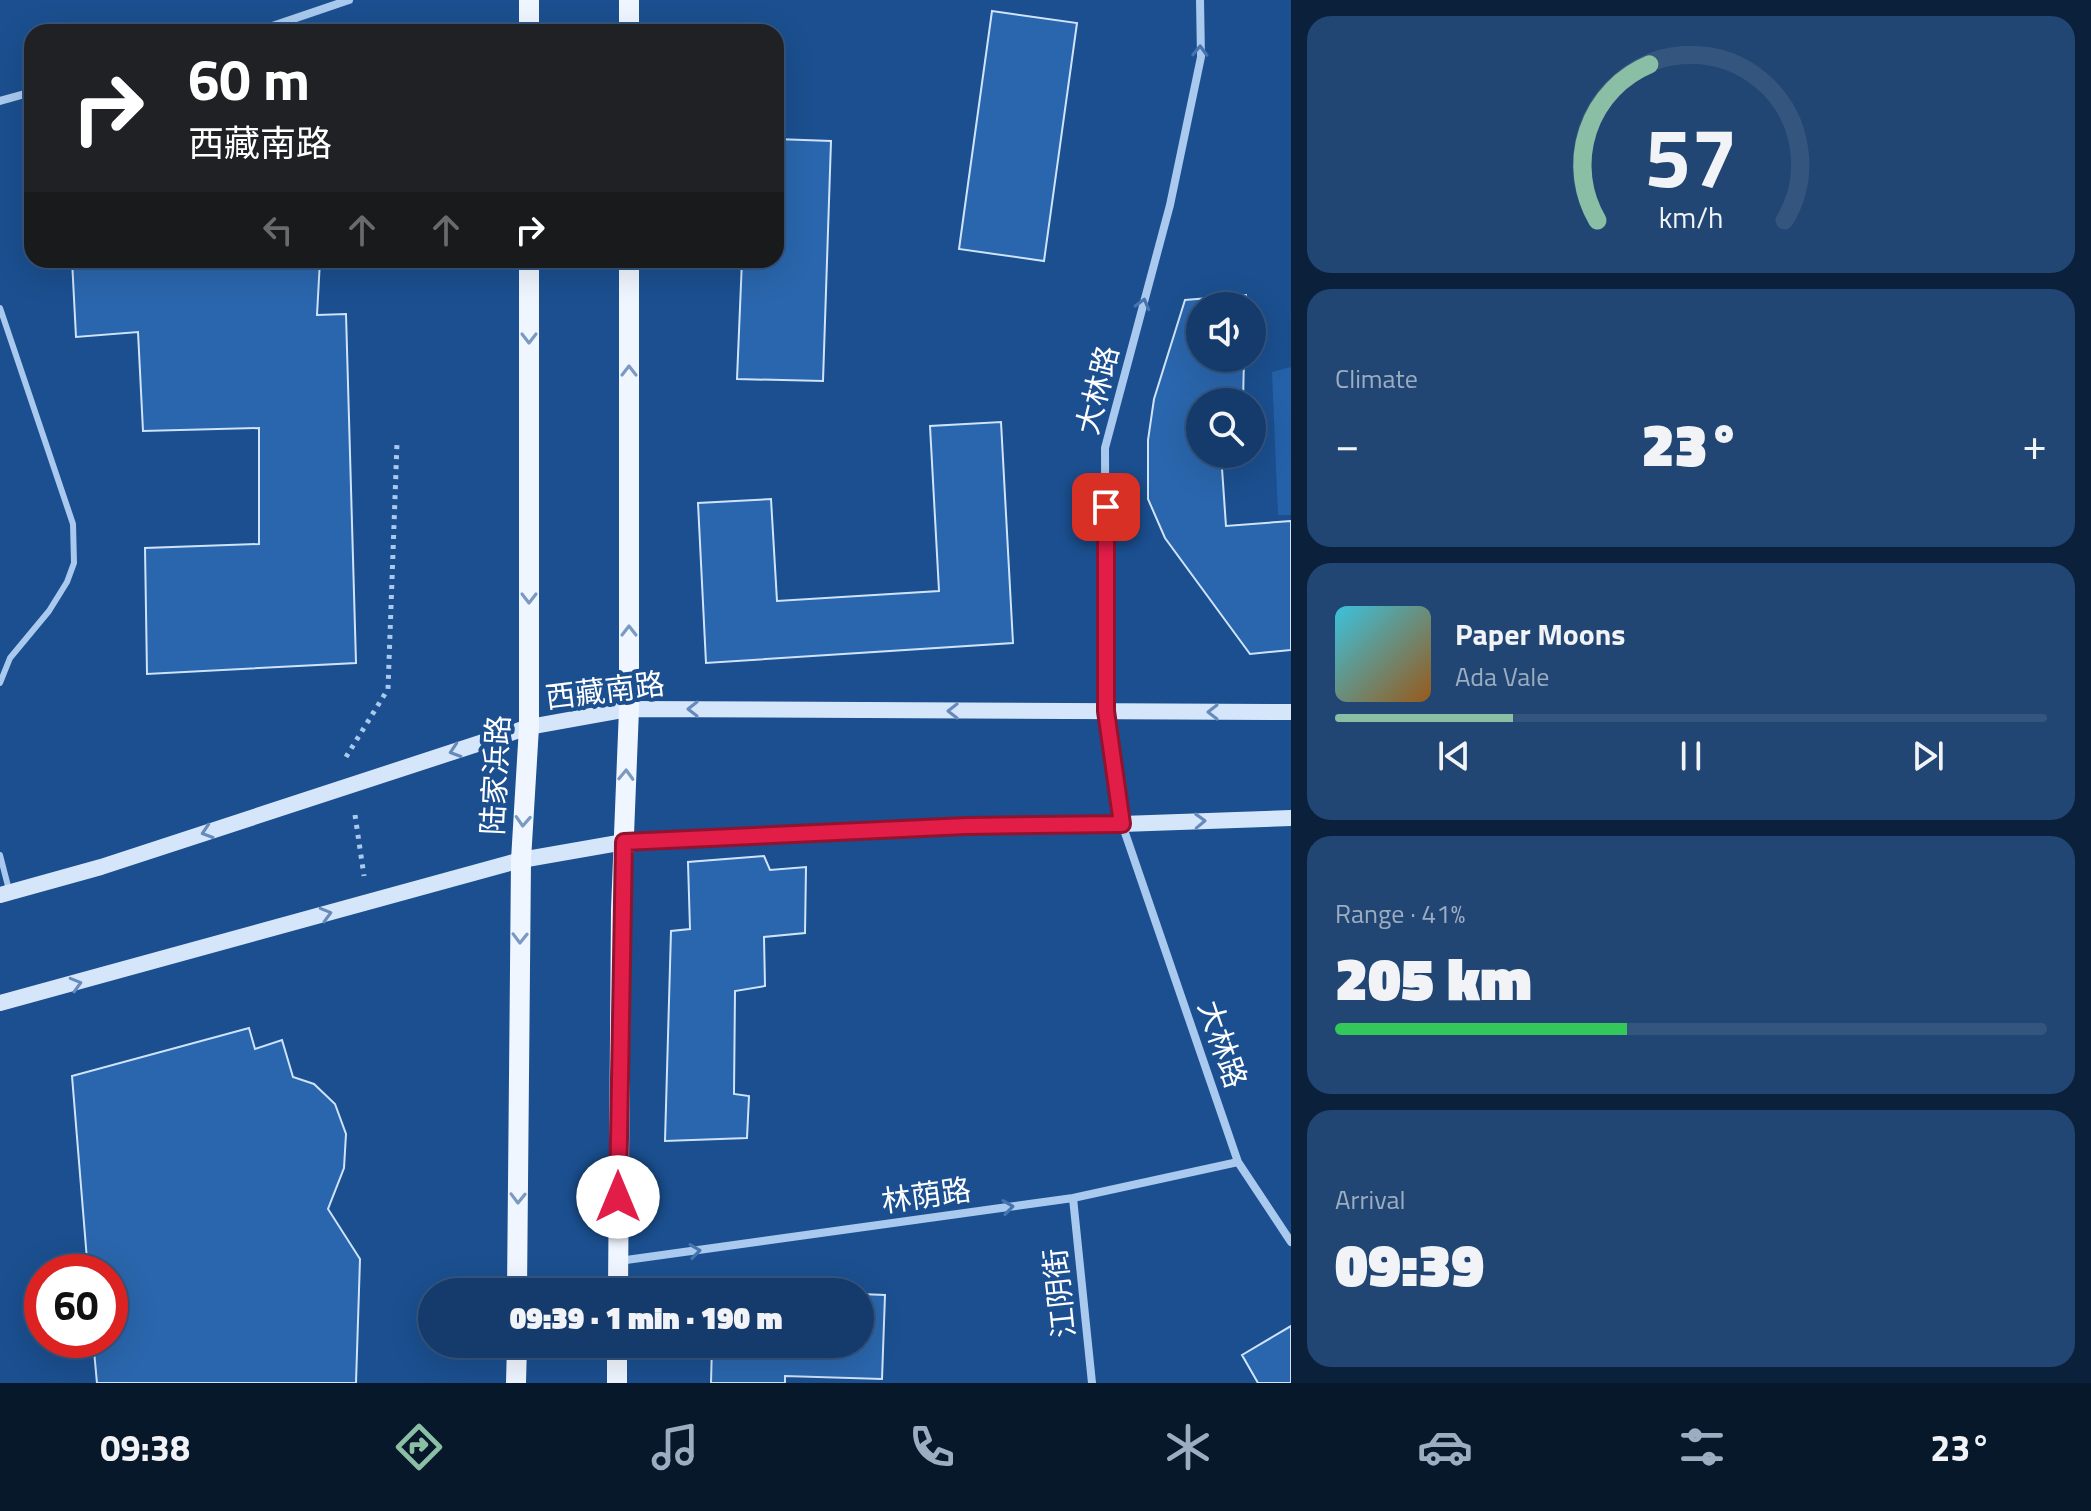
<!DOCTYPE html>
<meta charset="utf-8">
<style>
:root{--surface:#143b6b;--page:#214673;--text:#f1f3f6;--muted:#9dadc1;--line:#33557e;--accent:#8abfa5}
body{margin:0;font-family:"Titillium Web","Noto Sans SC",sans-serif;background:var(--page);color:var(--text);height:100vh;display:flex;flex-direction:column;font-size:30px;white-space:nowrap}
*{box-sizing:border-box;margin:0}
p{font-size:26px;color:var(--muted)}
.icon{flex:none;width:44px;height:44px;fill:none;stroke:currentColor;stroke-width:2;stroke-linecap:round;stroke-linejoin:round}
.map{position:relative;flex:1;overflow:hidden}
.sheet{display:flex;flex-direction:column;gap:16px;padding:16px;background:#0b203b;width:800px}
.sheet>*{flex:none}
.banner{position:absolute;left:24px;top:24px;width:760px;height:244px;border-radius:24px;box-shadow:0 8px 32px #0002,0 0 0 2px var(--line);background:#202124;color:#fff;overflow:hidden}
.tools{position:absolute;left:1186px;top:292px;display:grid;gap:16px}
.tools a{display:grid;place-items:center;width:80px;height:80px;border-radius:50%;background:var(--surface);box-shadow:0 8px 32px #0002,0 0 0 2px var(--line);font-size:40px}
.speed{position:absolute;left:24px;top:1254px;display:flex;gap:16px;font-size:40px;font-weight:700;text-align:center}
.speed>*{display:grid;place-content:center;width:104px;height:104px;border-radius:50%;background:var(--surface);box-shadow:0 8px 32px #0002,0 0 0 2px var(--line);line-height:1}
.speed .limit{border:12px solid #d22;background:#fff;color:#111}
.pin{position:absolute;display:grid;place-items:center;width:68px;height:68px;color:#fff;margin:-34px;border-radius:16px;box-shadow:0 4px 12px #0006}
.me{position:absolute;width:88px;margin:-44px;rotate:0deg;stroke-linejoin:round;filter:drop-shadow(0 0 6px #0008)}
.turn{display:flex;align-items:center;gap:28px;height:168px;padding:0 32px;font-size:36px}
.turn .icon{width:104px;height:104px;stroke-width:2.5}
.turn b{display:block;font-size:56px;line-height:68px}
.lanes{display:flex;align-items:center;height:76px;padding:0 32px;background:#0003;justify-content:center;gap:40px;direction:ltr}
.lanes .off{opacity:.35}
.big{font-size:60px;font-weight:800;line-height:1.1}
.sheet .widget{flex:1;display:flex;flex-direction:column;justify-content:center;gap:12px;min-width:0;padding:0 28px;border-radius:24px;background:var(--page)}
.sheet .dial{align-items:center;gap:0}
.dial svg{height:208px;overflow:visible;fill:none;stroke:var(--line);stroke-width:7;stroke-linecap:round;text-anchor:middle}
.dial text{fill:var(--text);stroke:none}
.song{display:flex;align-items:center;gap:24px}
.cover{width:96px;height:96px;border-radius:12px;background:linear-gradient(135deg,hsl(190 70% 55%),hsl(30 70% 35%))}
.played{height:8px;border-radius:4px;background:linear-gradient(90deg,var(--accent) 25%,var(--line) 25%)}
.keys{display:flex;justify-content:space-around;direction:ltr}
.heat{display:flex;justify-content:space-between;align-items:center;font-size:44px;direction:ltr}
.charge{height:12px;border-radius:6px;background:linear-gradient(90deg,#34c759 41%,var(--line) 0)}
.trip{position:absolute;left:418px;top:1278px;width:456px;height:80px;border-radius:40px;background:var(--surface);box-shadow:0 8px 32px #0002,0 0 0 2px var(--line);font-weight:800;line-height:80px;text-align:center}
.tabs{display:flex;height:128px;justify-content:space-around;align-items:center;background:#08182b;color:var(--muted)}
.tabs .icon{width:56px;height:56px}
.tabs .current{color:var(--accent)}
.tabs b{font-size:36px;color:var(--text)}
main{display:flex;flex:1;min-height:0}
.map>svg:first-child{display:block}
</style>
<main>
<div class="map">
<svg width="1291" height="1383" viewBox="0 0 1291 1383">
<rect width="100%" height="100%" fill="#1b4f8f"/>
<!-- green -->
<path fill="#2461a8" d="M 1291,367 L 1291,515 L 1278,515 L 1272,372 Z"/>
<!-- building -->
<path fill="#2a66ad" stroke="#cfe3fa" stroke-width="2" d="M 992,11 L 1077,23 L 1044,261 L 959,249 Z
M 776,139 L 831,141 L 823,381 L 737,379 L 742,260 L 776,260 Z
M 72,260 L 320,260 L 317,315 L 346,314 L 356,663 L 147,674 L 145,548 L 259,544 L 259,428 L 143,431 L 138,332 L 76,337 Z
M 1246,295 L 1246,306 L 1200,306 L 1200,358 L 1244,358 L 1243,402 L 1200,402 L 1200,454 L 1221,454 L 1226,526 L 1291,521 L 1291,650 L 1250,654 L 1165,538 L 1148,499 L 1148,440 L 1154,399 L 1185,300 Z
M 1001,422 L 1013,643 L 706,663 L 698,503 L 771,499 L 777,601 L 939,591 L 930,426 Z
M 764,856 L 770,870 L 806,867 L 805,933 L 764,937 L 765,986 L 735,991 L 734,1094 L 749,1096 L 747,1138 L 665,1141 L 671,931 L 690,929 L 688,862 Z
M 249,1028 L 255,1049 L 282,1040 L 293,1077 L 314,1084 L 335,1104 L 346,1134 L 344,1168 L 328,1209 L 360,1259 L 356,1383 L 97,1383 L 93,1340 L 110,1340 L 110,1272 L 88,1272 L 72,1076 Z
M 860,1294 L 885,1295 L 882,1379 L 785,1376 L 785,1383 L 711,1383 L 712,1344 L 860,1344 Z
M 1291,1326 L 1291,1383 L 1258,1383 L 1242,1355 Z"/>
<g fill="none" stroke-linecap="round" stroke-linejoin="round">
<!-- path -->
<path stroke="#a9c9ee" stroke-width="5" stroke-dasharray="4 6" stroke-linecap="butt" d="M 346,757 L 388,689 L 397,443
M 355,815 L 364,876"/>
<!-- service -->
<path stroke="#a9c9ee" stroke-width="6" d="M 0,308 L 73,524 L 74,563 L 67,582 L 49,611 L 10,658 L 0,683
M 0,855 L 9,890"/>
<!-- minor -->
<path stroke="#a9c9ee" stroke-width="8" d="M 1200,0 L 1201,57 L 1170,205 L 1105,448 L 1106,711 L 1122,824 L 1238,1162 L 1291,1242
M 255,32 L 349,0
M 0,101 L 32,92
M 1073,1198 L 1092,1383
M 619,1261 L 1073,1198 L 1238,1162"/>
<!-- secondary -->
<path stroke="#d6e6fa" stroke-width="16" d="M 0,895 L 101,867 L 529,727 L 629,709 L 1291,712
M 0,1003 L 521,860 L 624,842 L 966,826 L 1122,824 L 1291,818"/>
<!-- primary -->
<path stroke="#f0f6ff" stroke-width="20" d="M 529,32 L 529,0
M 629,32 L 629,0
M 517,1292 L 521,860 L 529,727 L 529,260
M 618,1292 L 621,910 L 629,709 L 629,260
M 516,1383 L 517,1344
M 617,1383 L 617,1344"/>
</g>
<!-- one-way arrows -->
<defs><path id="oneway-chevron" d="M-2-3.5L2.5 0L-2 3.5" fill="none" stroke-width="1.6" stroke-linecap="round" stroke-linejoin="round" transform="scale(2)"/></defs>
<g stroke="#4674ac">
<use href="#oneway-chevron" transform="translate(1200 51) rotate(-88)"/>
<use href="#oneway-chevron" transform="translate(1143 304) rotate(-75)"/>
<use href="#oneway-chevron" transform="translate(1008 1207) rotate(-8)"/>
<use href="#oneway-chevron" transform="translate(695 1251) rotate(-8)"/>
</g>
<g stroke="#7b9ac1">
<use href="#oneway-chevron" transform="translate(529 338) rotate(90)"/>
<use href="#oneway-chevron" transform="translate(629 371) rotate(-90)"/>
<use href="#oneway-chevron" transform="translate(529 598) rotate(90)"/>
<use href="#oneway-chevron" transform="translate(629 631) rotate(-90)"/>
<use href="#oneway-chevron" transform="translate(626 775) rotate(-88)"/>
<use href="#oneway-chevron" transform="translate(523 821) rotate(93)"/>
<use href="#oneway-chevron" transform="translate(520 938) rotate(91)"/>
<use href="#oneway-chevron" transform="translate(518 1198) rotate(91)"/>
</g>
<g stroke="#668bba">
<use href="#oneway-chevron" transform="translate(693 709) rotate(-180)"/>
<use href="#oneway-chevron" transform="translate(953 711) rotate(-180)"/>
<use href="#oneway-chevron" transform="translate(1213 712) rotate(-180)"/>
<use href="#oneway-chevron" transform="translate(455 751) rotate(162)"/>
<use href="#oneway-chevron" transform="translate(1200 821) rotate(-2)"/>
<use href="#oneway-chevron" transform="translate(207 832) rotate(162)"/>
<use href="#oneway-chevron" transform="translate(326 914) rotate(-16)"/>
<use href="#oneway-chevron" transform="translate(76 984) rotate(-16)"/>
</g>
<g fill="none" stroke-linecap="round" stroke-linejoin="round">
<defs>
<path id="route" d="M 618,1197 L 624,842 L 966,826 L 1122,824 L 1106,711 L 1106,507"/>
</defs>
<!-- route casing -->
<use href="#route" stroke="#92132f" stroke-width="20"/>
<!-- route -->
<use href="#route" stroke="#e11d48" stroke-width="14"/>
</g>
<g text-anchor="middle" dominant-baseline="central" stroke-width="8" stroke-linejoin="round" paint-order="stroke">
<!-- street labels -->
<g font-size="30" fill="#fff" stroke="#1b4f8f">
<text transform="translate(1097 390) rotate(-76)">大林路</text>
<text transform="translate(605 690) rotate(-7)">西藏南路</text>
<text transform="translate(495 775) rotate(-87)">陆家浜路</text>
<text transform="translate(1223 1044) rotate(71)">大林路</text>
<text transform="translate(926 1195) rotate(-8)">林荫路</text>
<text transform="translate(1059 1293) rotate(-96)">江阴街</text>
</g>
</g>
</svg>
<div class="tools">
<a><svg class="icon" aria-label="sound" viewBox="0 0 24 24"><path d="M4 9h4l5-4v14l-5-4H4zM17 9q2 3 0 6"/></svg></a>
<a><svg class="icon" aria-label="search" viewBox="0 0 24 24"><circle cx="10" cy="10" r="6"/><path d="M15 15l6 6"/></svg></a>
</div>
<div class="speed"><div class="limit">60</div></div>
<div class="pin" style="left:1106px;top:507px;background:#d93025"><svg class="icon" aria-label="arrive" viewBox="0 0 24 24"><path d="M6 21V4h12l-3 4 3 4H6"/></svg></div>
<svg class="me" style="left:618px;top:1197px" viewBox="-20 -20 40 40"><circle r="19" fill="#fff"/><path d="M0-13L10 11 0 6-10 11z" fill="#e11d48"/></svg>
<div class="trip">09:39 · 1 min · 190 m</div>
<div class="banner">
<div class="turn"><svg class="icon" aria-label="right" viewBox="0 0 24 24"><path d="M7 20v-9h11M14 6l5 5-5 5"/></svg><div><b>60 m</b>西藏南路</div></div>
<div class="lanes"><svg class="icon off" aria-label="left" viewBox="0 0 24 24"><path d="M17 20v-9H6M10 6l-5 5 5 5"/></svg><svg class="icon off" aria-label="ahead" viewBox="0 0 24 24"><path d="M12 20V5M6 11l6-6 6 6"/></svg><svg class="icon off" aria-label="ahead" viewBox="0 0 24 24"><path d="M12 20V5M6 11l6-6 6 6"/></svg><svg class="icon" aria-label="right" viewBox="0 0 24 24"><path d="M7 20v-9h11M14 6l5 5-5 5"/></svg></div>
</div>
</div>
<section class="sheet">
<div class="widget dial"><svg viewBox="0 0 100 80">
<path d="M14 69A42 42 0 1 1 86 69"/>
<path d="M14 69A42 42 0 0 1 34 9" stroke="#8abfa5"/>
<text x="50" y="56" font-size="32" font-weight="700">57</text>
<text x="50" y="72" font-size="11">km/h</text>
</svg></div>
<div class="widget"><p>Climate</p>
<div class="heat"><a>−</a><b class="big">23°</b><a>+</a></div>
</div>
<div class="widget">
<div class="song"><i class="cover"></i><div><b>Paper Moons</b><p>Ada Vale</p></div></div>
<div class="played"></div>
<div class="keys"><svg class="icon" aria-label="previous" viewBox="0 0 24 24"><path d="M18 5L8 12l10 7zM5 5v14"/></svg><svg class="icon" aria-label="pause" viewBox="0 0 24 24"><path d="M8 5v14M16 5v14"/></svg><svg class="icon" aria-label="next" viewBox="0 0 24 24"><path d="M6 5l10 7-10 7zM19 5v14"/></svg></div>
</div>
<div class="widget"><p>Range · 41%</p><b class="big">205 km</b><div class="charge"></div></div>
<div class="widget"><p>Arrival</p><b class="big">09:39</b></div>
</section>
</main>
<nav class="tabs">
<b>09:38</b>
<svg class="icon current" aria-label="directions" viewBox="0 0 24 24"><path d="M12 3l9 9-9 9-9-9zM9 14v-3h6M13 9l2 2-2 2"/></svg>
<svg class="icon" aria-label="music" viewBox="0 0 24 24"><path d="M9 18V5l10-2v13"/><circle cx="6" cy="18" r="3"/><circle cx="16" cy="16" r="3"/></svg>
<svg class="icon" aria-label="phone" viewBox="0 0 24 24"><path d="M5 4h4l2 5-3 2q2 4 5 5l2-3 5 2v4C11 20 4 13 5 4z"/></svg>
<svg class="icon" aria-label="climate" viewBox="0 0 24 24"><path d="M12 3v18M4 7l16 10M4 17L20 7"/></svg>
<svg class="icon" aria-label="car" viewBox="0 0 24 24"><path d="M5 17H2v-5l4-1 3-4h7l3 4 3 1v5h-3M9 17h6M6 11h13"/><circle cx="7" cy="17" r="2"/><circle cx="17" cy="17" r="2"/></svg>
<svg class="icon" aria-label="filters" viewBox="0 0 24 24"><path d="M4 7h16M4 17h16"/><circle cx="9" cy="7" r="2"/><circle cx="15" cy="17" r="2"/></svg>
<b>23°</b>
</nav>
